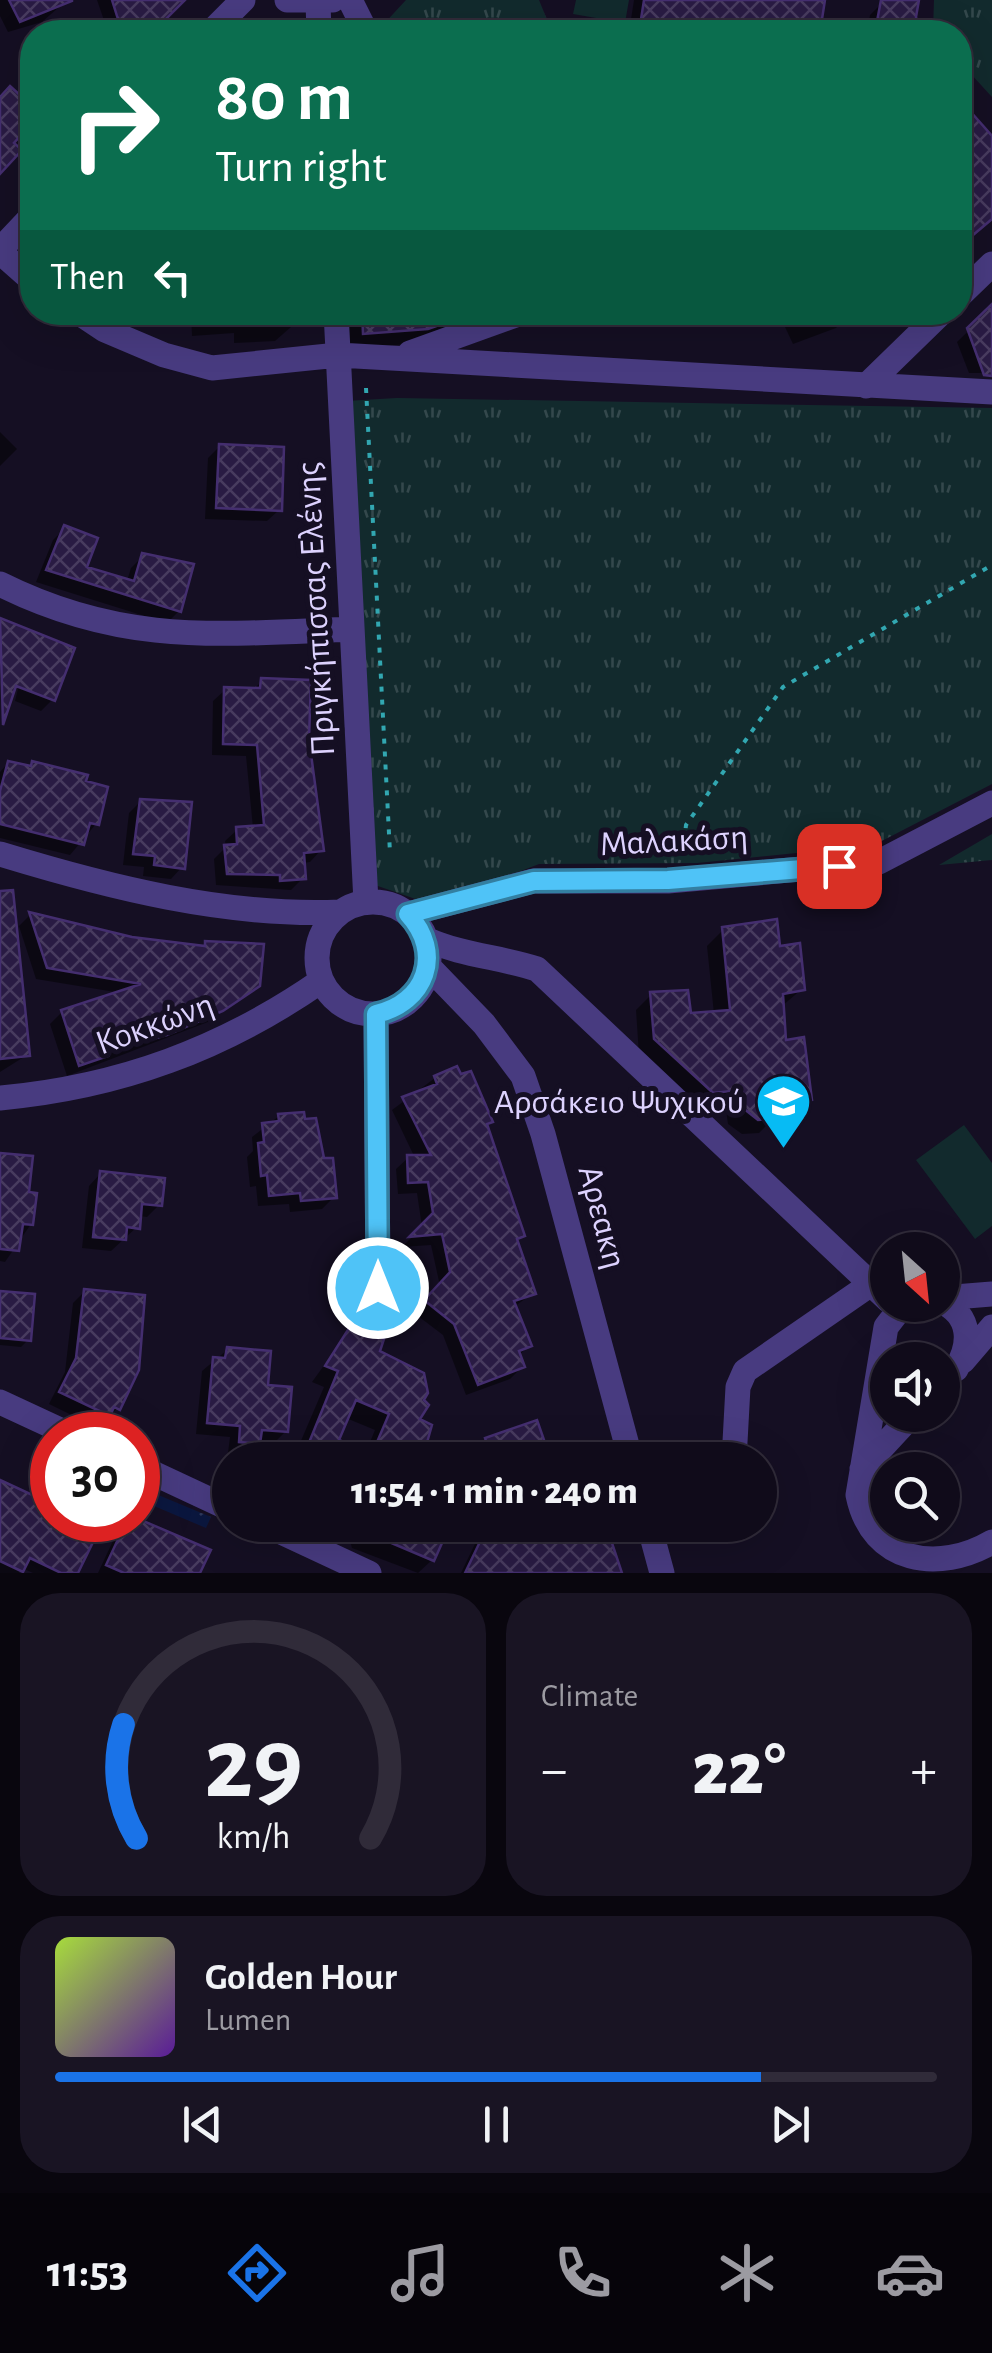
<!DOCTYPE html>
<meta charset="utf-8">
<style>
:root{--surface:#100b1a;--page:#191423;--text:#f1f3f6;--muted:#9c9ba2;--line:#302b39;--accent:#1a73e8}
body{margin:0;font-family:"Alegreya Sans",sans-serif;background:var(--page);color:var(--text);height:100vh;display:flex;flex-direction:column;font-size:38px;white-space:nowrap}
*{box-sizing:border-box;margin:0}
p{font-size:32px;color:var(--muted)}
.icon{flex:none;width:55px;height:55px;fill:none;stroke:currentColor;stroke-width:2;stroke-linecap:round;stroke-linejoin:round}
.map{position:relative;height:1573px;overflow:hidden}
.side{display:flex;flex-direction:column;gap:20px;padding:20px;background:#09060e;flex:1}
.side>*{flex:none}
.banner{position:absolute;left:20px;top:20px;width:952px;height:305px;border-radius:40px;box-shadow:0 10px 40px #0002,0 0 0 2px var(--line);background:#0b6e4f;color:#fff;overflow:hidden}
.needle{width:65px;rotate:153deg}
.controls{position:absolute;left:870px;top:1232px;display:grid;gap:20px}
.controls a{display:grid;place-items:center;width:90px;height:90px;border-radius:50%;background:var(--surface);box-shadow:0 10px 40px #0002,0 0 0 2px var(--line);font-size:50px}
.speed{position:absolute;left:30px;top:1412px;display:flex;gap:20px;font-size:50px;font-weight:700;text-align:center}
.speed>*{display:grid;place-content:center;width:130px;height:130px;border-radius:50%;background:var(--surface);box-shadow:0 10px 40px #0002,0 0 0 2px var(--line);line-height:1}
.speed .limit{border:15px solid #d22;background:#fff;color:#111}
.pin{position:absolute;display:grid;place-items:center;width:85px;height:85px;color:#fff;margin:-42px;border-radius:20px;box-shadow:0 5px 15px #0006}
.me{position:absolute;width:110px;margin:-55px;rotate:0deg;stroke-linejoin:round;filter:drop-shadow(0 0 8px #0008)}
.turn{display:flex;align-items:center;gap:35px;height:210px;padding:0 30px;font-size:45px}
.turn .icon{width:130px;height:130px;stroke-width:2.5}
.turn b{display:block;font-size:70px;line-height:85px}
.then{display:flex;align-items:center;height:95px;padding:0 30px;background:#0003;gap:20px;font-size:38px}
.big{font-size:75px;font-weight:800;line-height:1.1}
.side .tile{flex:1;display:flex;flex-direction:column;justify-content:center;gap:15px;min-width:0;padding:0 35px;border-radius:40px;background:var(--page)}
.side .dial{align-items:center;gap:0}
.dial svg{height:260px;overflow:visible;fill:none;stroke:var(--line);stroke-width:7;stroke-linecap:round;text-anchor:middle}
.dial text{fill:var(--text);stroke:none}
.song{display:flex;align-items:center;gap:30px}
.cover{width:120px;height:120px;border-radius:15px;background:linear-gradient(135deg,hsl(80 70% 55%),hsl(270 70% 35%))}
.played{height:10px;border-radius:5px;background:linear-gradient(90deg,var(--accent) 80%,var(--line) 80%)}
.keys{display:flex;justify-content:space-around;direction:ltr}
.heat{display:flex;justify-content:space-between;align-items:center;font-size:55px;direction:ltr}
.side .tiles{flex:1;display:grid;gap:20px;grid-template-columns:1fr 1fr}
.tile:last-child{grid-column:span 2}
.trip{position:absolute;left:212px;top:1442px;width:565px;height:100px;border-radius:50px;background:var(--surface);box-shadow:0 10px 40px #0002,0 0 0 2px var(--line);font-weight:800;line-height:100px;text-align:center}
.tabs{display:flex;height:160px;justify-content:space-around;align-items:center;background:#06040a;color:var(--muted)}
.tabs .icon{width:70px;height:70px}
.tabs .active{color:var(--accent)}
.tabs b{font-size:45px;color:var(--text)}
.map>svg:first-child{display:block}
</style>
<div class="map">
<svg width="992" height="1573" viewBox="0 0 992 1573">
<defs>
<pattern id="park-tufts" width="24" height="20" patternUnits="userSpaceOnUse" patternTransform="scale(2.5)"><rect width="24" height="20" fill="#122a2d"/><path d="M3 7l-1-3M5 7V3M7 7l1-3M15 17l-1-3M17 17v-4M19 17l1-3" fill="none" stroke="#34484c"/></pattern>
<pattern id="water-ripples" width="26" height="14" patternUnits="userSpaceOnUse" patternTransform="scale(2.5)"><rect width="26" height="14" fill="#0b173f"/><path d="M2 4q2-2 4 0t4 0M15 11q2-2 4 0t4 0" fill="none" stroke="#2e385c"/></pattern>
<pattern id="building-cross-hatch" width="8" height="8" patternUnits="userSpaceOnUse" patternTransform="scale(2.5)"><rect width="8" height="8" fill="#291b43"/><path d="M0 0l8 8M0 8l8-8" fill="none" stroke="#483b5f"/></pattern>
</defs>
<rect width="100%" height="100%" fill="#150f23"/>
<!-- grass -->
<path fill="#122a2d" d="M 576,0 L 629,0 L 625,23 L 573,14 Z
M 964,1125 L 992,1163 L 992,1226 L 975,1239 L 916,1160 Z"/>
<!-- park -->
<path fill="url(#park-tufts)" d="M 406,0 L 539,0 L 552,32 L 385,32 L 382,26 Z
M 934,0 L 992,0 L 992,97 L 960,62 L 960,32 L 933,32 Z
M 397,398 L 992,408 L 992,784 L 874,845 L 697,863 L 539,864 L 433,905 L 375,885 L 347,401 Z
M 992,834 L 992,860 L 939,865 Z"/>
<!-- water -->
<path fill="url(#water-ripples)" d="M 151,1492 L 211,1517 L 206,1528 L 147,1503 Z"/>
<!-- shadow -->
<path fill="#0007" fill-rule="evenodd" d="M 0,0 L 67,0 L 42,22 L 8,32 L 0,16 Z
M 97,0 L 173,0 L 175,7 L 149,32 L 108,32 Z
M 634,0 L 822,0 L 817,32 L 629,32 Z
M 896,0 L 917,0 L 915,32 L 867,32 L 870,15 L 882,3 Z
M 992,308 L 992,373 L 969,373 L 957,342 Z
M 191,312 L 299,312 L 299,320 L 275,341 L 234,343 L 234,333 L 192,336 Z
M 346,312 L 465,312 L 454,323 L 407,344 L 348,349 Z
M 692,312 L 711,312 L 696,320 Z
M 778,312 L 852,312 L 836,328 L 793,344 Z
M 0,432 L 17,449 L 0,466 Z
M 220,446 L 279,510 L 267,521 L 205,519 L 208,458 Z
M 65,528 L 84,569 L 127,581 L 131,568 L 143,556 L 179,611 L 167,623 L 36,582 L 53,540 Z
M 0,620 L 21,630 L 0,681 Z
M 28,649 L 53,699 L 41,711 L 15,701 Z
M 262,681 L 306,739 L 321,850 L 310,862 L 302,863 L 303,878 L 291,890 L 216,885 L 214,859 L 226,847 L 225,841 L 237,830 L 253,828 L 246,756 L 212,755 L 213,701 L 225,690 L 253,690 Z
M 8,763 L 29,768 L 33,764 L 96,824 L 70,855 L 0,838 L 0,772 Z
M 141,801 L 182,867 L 171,879 L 143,876 L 144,867 L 123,865 L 129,813 Z
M 30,915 L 131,939 L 202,948 L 206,943 L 258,985 L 208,1022 L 67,1076 L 50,1024 L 62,1012 L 121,993 L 36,979 L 19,926 Z
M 0,916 L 27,1055 L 0,1072 Z
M 723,930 L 778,948 L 802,989 L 782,1006 L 784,1043 L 809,1099 L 793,1115 L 774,1118 L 759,1133 L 742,1134 L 728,1124 L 725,1104 L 696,1108 L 639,1055 L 636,1010 L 652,994 L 689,1015 L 714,1014 L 707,946 Z
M 435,1078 L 485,1126 L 522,1236 L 516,1242 L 533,1293 L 514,1307 L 529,1346 L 518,1356 L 522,1367 L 510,1379 L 466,1395 L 443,1335 L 414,1313 L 440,1286 L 431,1245 L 402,1247 L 422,1227 L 417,1193 L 398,1194 L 396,1169 L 408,1158 L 415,1158 L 392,1110 Z
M 279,1116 L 334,1197 L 322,1209 L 290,1212 L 289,1204 L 258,1206 L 256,1186 L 250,1187 L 247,1157 L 253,1151 L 252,1137 Z
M 0,1155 L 26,1194 L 31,1224 L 5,1262 L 0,1261 Z
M 100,1174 L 159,1205 L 147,1217 L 139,1216 L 137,1227 L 111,1251 L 82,1248 L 89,1186 Z
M 85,1291 L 118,1408 L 96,1427 L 49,1404 L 65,1372 L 73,1303 Z
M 0,1294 L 28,1340 L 21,1347 L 0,1345 Z
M 351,1328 L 377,1352 L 416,1420 L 420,1445 L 426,1448 L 421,1458 L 424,1460 L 297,1460 L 301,1450 L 297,1450 L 324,1387 L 312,1382 ZM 346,1418 L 375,1430 L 365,1454 L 336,1441 Z
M 227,1350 L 265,1387 L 286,1431 L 274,1443 L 259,1442 L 246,1455 L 228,1453 L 230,1437 L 196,1434 L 202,1371 Z
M 486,1440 L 549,1460 L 477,1460 L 474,1452 Z
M 0,1483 L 75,1573 L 33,1573 L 22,1568 L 19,1573 L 0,1573 Z
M 128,1520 L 135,1520 L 197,1573 L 98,1573 L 118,1530 Z
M 339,1525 L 447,1525 L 432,1560 L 418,1573 L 352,1548 L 350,1541 L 342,1537 Z
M 484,1525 L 521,1525 L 550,1539 L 557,1525 L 604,1525 L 617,1573 L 461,1573 Z"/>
<!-- building -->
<path fill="url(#building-cross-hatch)" stroke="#442e6f" stroke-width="2.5" fill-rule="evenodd" d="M 9,0 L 72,0 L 72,1 L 20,22 Z
M 112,0 L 185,0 L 159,26 L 139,32 L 135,28 L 122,32 Z
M 644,0 L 825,0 L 820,32 L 639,32 Z
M 881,0 L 919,0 L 916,17 L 920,32 L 875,32 Z
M 10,86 L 32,106 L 32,123 L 14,143 L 22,150 L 0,174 L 0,97 Z
M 970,111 L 992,136 L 992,219 L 960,246 L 960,120 Z
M 992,304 L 992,376 L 984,375 L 967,328 Z
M 362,312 L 459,312 L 459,318 L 428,329 L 363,334 Z
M 219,444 L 284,447 L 282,511 L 216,508 Z
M 64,525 L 98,538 L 87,567 L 134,581 L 142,553 L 194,564 L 181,612 L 46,570 Z
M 0,618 L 75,648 L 55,701 L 16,686 L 3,725 Z
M 261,678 L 311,680 L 309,739 L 324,851 L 304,853 L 306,879 L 280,881 L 280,875 L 227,874 L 224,845 L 237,844 L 236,827 L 264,825 L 257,745 L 223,744 L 224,687 L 260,688 Z
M 8,761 L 31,766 L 32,761 L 88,775 L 86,781 L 108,787 L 99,825 L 90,823 L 84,845 L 0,824 L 0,791 Z
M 140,799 L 192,802 L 185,869 L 154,865 L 155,856 L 133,854 Z
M 13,890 L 30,1056 L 0,1059 L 0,891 Z
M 29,912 L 132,937 L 205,946 L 205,941 L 264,944 L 260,986 L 223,1011 L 167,1035 L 106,1052 L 108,1056 L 79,1066 L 61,1010 L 141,984 L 47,968 Z
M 777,919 L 780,946 L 800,943 L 805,990 L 783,994 L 786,1040 L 804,1037 L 812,1100 L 776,1105 L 777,1118 L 758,1120 L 743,1108 L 740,1090 L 713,1093 L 654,1039 L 650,992 L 688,990 L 691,1013 L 730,1010 L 722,927 Z
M 457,1066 L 461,1074 L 471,1071 L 493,1122 L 487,1124 L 525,1236 L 517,1239 L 536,1294 L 514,1301 L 532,1346 L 519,1351 L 525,1367 L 478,1385 L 454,1324 L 424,1300 L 450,1272 L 442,1234 L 409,1237 L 433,1213 L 428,1182 L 408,1183 L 407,1155 L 431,1155 L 402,1097 L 437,1084 L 434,1076 Z
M 304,1112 L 305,1119 L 316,1118 L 324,1158 L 333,1158 L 337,1198 L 301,1201 L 300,1193 L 269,1196 L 267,1175 L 261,1176 L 258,1143 L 264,1142 L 262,1123 L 279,1121 L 278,1114 Z
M 0,1153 L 33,1156 L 29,1192 L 37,1193 L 33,1225 L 23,1224 L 19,1251 L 0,1249 Z
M 100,1171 L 165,1178 L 162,1206 L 142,1204 L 140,1229 L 127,1227 L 126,1240 L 93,1237 Z
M 84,1289 L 145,1295 L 139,1370 L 120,1410 L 114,1407 L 110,1416 L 59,1392 L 76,1358 Z
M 0,1291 L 35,1294 L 31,1341 L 0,1338 Z
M 351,1325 L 384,1339 L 380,1351 L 424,1373 L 428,1393 L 424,1400 L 429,1405 L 420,1419 L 432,1425 L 422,1460 L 302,1460 L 338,1371 L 325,1366 ZM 356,1400 L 389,1414 L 372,1454 L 339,1440 Z
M 227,1347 L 271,1351 L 268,1385 L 292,1387 L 288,1432 L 262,1430 L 260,1444 L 239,1442 L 240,1426 L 207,1423 L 213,1357 L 225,1358 Z
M 537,1420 L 551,1460 L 492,1460 L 485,1438 Z
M 0,1480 L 52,1504 L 52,1520 L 94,1540 L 78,1573 L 61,1573 L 30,1558 L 23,1572 L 0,1561 Z
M 127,1520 L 141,1520 L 211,1550 L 200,1573 L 124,1573 L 106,1565 Z
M 349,1525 L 450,1525 L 434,1561 Z
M 488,1525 L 527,1525 L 554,1538 L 561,1525 L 606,1525 L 622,1573 L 465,1573 Z"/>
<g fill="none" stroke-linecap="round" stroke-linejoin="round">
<!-- path -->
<path stroke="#32a7b1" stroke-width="4" stroke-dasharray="5 8" stroke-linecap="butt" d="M 366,388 L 390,853
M 683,854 L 686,825 L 783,687 L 992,565"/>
<!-- minor -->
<path stroke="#483b80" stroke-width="25" d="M 287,0 L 333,0
M 350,0 L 366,32
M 318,3 L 319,32
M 211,32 L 243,0
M 0,250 L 32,216
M 0,252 L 32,280
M 960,295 L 992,264
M 78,312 L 105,330 L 164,355 L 212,368 L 338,355 L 992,392
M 336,312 L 366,902
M 410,353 L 524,312
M 866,386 L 942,312
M 0,584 C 124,646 220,634 352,629
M 0,854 C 108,887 226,917 340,912
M317 958a56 56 0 1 1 112 0a56 56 0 1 1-112 0Z
M 408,914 L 533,881 L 668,881 L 879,862 L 992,803
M 426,939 C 461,955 500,957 537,969 L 888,1300
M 428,966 L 484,1024 L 523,1076 L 543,1134 L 631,1460
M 376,1014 L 378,1288
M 0,1098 C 120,1087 223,1049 321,981
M 942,1298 L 992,1294
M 942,1302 C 972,1316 971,1345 956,1369
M 903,1305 L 886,1327 L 858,1495 C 872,1564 939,1573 992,1542
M 963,1361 L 992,1327
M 0,1402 L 71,1435
M 734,1460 L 738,1387 L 745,1371 L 871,1284
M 138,1466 L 230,1509
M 862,1469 L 912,1415
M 266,1525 L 369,1573
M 649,1525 L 662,1573"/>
</g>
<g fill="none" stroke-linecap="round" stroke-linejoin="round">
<defs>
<path id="route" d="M 378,1288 L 376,1014 C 426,1003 444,953 408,914 L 534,881 L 668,880 L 839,866"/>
</defs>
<!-- route casing -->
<use href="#route" stroke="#337fa1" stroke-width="25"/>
<!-- route -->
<use href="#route" stroke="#4fc3f7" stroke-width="18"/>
</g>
<!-- icons -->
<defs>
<symbol id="school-pin" viewBox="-11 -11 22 30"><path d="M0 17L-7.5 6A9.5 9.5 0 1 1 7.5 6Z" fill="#07bbf4" stroke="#150f23"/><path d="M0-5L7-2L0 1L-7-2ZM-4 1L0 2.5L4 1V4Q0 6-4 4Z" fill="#fff"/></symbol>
</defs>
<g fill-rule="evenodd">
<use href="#school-pin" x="752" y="1070" width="63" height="86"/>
</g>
<g text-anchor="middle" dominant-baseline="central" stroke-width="10" stroke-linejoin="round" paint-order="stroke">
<!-- street labels -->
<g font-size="35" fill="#ddd2fe" stroke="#150f23">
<text transform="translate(316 609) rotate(-93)">Πριγκήπισσας Ελένης</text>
<text transform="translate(674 841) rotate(-3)">Μαλακάση</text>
<text transform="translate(155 1024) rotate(-20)">Κοκκώνη</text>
<text transform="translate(602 1217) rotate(75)">Αρεακη</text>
</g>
<!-- poi labels -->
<g font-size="35" fill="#ddd2fe" stroke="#150f23" text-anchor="end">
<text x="744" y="1102">Αρσάκειο Ψυχικού</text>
</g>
</g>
</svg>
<div class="controls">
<a><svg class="needle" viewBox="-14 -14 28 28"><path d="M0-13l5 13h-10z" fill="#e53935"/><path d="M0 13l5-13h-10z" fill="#9c9ba2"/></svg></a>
<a><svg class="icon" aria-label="sound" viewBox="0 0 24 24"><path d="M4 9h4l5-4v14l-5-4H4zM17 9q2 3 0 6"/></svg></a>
<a><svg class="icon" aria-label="search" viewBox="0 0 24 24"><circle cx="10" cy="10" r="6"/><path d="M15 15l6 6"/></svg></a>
</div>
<div class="speed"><div class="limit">30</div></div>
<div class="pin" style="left:839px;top:866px;background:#d93025"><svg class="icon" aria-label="arrive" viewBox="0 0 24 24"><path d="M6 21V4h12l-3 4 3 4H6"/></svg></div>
<svg class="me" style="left:378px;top:1288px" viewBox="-20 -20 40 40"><circle r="17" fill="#4fc3f7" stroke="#fff" stroke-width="3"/><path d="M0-11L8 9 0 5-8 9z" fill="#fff"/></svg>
<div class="trip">11:54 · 1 min · 240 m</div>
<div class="banner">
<div class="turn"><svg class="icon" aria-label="right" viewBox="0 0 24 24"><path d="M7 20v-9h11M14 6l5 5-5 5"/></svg><div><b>80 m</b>Turn right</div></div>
<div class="then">Then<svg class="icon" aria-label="left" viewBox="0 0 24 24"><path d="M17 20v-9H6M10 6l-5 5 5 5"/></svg></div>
</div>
</div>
<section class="side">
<div class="tiles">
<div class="tile dial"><svg viewBox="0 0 100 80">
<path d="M14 69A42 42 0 1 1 86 69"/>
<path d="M14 69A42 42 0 0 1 10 34" stroke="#1a73e8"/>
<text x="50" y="56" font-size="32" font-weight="700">29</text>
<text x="50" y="72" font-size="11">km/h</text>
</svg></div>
<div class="tile"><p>Climate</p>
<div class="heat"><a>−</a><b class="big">22°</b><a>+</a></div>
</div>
<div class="tile">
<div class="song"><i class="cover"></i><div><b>Golden Hour</b><p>Lumen</p></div></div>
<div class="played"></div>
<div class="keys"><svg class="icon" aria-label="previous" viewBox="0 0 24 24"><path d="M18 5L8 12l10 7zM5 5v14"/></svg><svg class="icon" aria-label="pause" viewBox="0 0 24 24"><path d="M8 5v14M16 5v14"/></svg><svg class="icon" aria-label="next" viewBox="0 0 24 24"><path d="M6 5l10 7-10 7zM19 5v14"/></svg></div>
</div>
</div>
</section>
<nav class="tabs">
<b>11:53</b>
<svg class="icon active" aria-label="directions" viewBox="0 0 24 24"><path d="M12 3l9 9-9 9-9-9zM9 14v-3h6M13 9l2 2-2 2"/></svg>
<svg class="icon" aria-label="music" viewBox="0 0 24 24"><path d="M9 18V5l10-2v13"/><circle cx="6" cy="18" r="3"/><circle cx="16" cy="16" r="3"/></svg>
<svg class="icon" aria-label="phone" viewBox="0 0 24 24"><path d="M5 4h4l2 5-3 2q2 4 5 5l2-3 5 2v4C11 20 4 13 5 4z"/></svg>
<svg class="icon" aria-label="climate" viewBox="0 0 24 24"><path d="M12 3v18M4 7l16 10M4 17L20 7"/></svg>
<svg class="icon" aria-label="car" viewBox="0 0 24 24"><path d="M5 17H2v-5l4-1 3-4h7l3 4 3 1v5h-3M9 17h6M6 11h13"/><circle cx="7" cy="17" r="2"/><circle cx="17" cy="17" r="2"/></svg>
</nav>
